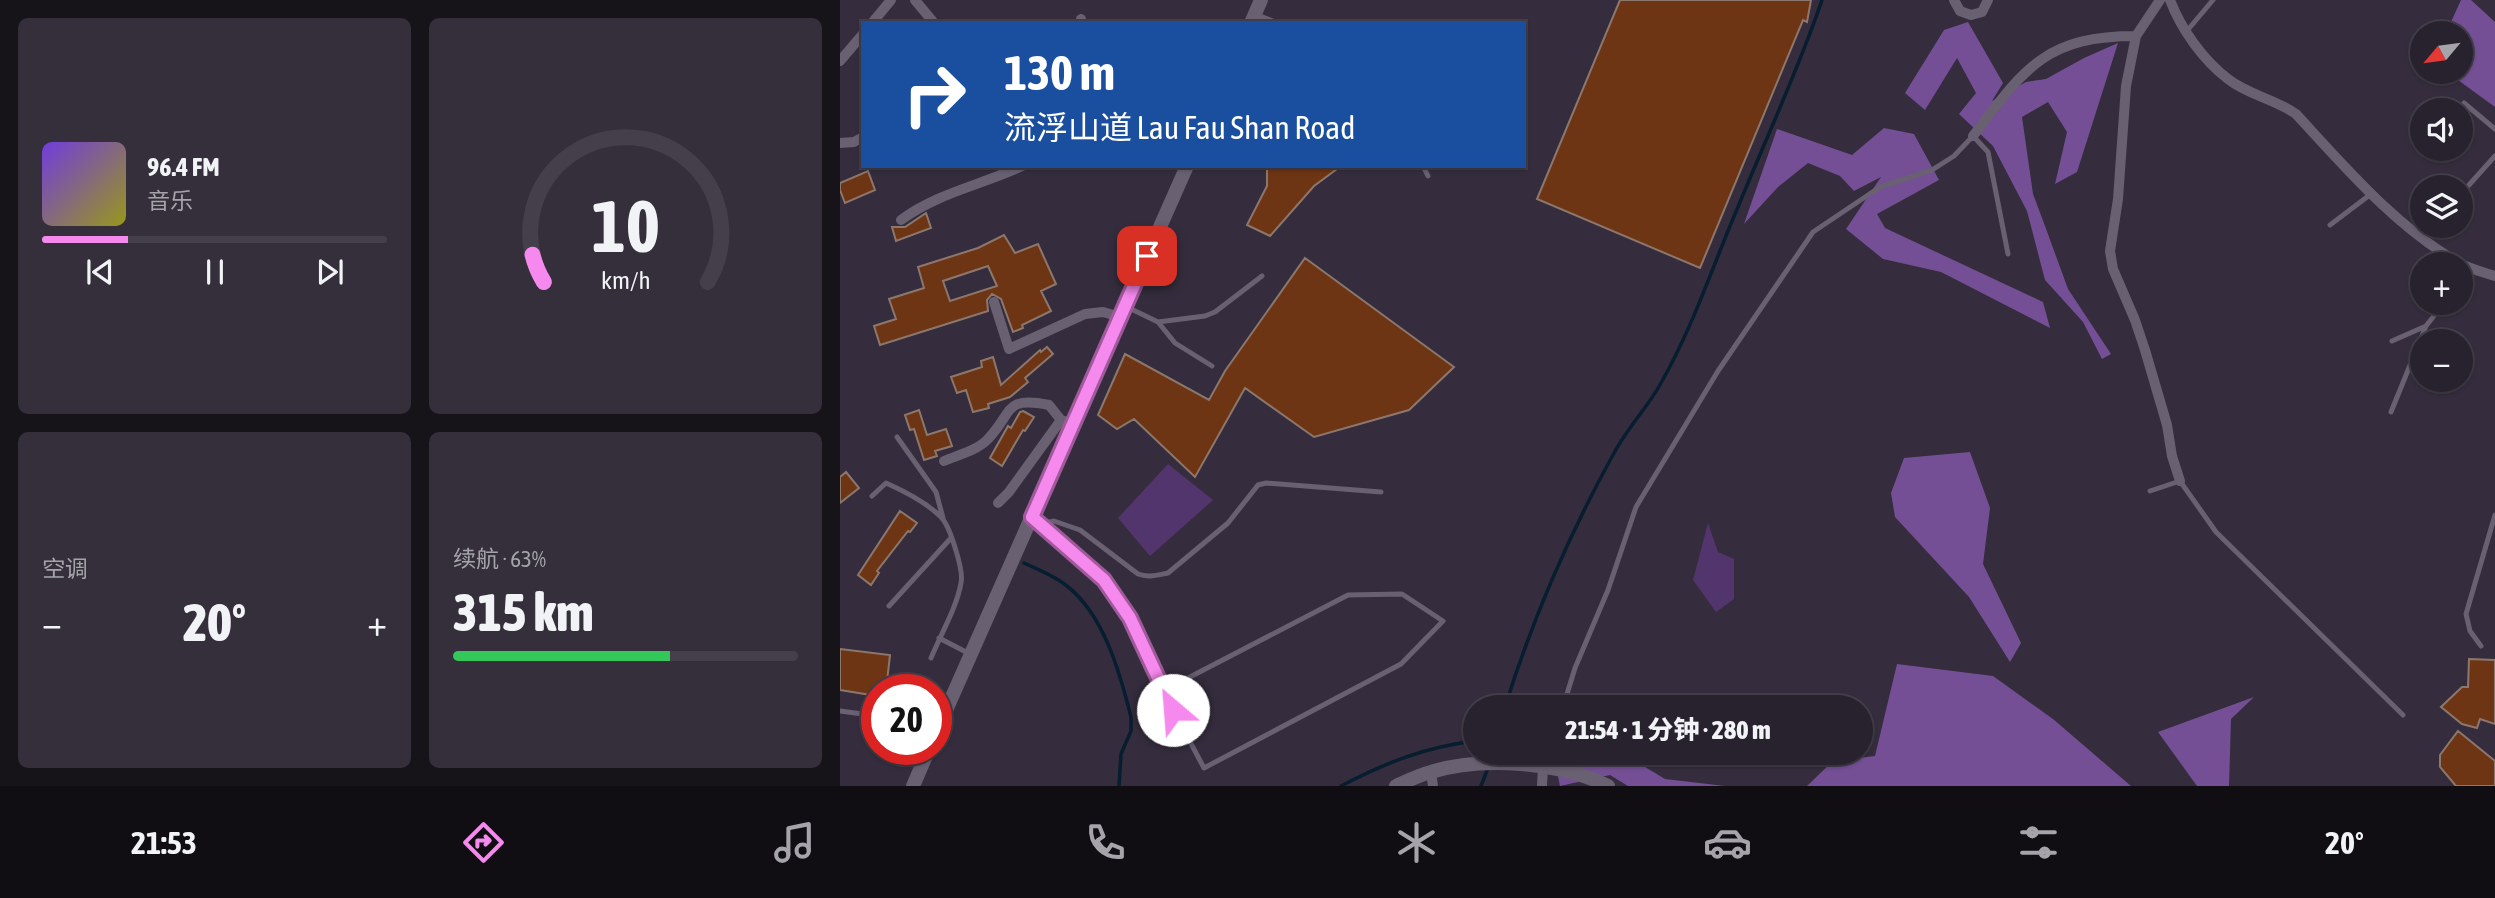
<!DOCTYPE html>
<html lang="zh">
<meta charset="utf-8">
<style>
:root{--surface:#28222e;--page:#342f3a;--text:#f1f3f6;--muted:#a5a4aa;--line:#443f4a;--accent:#f689ed}
body{margin:0;font-family:"Asap Condensed","Noto Sans SC",sans-serif;background:var(--page);color:var(--text);height:100vh;display:flex;flex-direction:column;font-size:26px;white-space:nowrap}
*{box-sizing:border-box;margin:0}
p{font-size:23px;color:var(--muted)}
.icon{flex:none;width:38px;height:38px;fill:none;stroke:currentColor;stroke-width:2;stroke-linecap:round;stroke-linejoin:round}
.map{position:relative;flex:1;overflow:hidden}
.panel{display:flex;flex-direction:column;gap:18px;padding:18px;background:#161319;width:840px}
.panel>*{flex:none}
.guide{position:absolute;left:21px;top:21px;width:665px;height:147px;border-radius:0px;box-shadow:0 2px 5px #0004,0 0 0 2px var(--line);background:#1a4fa0;color:#fff;overflow:hidden}
.needle{width:46px;rotate:241deg}
.tools{position:absolute;left:1570px;top:21px;display:grid;gap:14px}
.tools a{display:grid;place-items:center;width:63px;height:63px;border-radius:50%;background:var(--surface);box-shadow:0 2px 5px #0004,0 0 0 2px var(--line);font-size:35px}
.speed{position:absolute;left:21px;top:674px;display:flex;gap:14px;font-size:35px;font-weight:700;text-align:center}
.speed>*{display:grid;place-content:center;width:91px;height:91px;border-radius:50%;background:var(--surface);box-shadow:0 2px 5px #0004,0 0 0 2px var(--line);line-height:1}
.speed .limit{border:10px solid #d22;background:#fff;color:#111}
.pin{position:absolute;display:grid;place-items:center;width:60px;height:60px;color:#fff;margin:-30px;border-radius:14px;box-shadow:0 4px 10px #0006}
.me{position:absolute;width:77px;margin:-38px;rotate:333deg;stroke-linejoin:round;filter:drop-shadow(0 0 5px #0008)}
.turn{display:flex;align-items:center;gap:24px;height:147px;padding:0 28px;font-size:32px}
.turn .icon{width:91px;height:91px;stroke-width:2.5}
.turn b{display:block;font-size:49px;line-height:60px}
.big{font-size:52px;font-weight:800;line-height:1.1}
.panel .card{flex:1;display:flex;flex-direction:column;justify-content:center;gap:10px;min-width:0;padding:0 24px;border-radius:10px;background:var(--page)}
.panel .dial{align-items:center;gap:0}
.dial svg{height:182px;overflow:visible;fill:none;stroke:var(--line);stroke-width:7;stroke-linecap:round;text-anchor:middle}
.dial text{fill:var(--text);stroke:none}
.song{display:flex;align-items:center;gap:21px}
.cover{width:84px;height:84px;border-radius:10px;background:linear-gradient(135deg,hsl(260 70% 55%),hsl(60 70% 35%))}
.played{height:7px;border-radius:4px;background:linear-gradient(90deg,var(--accent) 25%,var(--line) 25%)}
.keys{display:flex;justify-content:space-around;direction:ltr}
.heat{display:flex;justify-content:space-between;align-items:center;font-size:38px;direction:ltr}
.charge{height:10px;border-radius:5px;background:linear-gradient(90deg,#34c759 63%,var(--line) 0)}
.panel .tiles{flex:1;display:grid;gap:18px;grid-template-columns:repeat(2,1fr)}
.trip{position:absolute;left:623px;top:695px;width:410px;height:70px;border-radius:35px;background:var(--surface);box-shadow:0 2px 5px #0004,0 0 0 2px var(--line);font-weight:800;line-height:70px;text-align:center}
.tabs{display:flex;height:112px;justify-content:space-around;align-items:center;background:#100e12;color:var(--muted)}
.tabs .icon{width:49px;height:49px}
.tabs .active{color:var(--accent)}
.tabs b{font-size:32px;color:var(--text)}
main{display:flex;flex:1;min-height:0}
.map>svg:first-child{display:block}
</style>
<main>
<section class="panel">
<div class="tiles">
<div class="card">
<div class="song"><i class="cover"></i><div><b>96.4 FM</b><p>音乐</p></div></div>
<div class="played"></div>
<div class="keys"><svg class="icon" aria-label="previous" viewBox="0 0 24 24"><path d="M18 5L8 12l10 7zM5 5v14"/></svg><svg class="icon" aria-label="pause" viewBox="0 0 24 24"><path d="M8 5v14M16 5v14"/></svg><svg class="icon" aria-label="next" viewBox="0 0 24 24"><path d="M6 5l10 7-10 7zM19 5v14"/></svg></div>
</div>
<div class="card dial"><svg viewBox="0 0 100 80">
<path d="M14 69A42 42 0 1 1 86 69"/>
<path d="M14 69A42 42 0 0 1 9 57" stroke="#f689ed"/>
<text x="50" y="56" font-size="32" font-weight="700">10</text>
<text x="50" y="72" font-size="11">km/h</text>
</svg></div>
<div class="card"><p>空调</p>
<div class="heat"><a>−</a><b class="big">20°</b><a>+</a></div>
</div>
<div class="card"><p>续航 · 63%</p><b class="big">315 km</b><div class="charge"></div></div>
</div>
</section>
<div class="map">
<svg width="1655" height="786" viewBox="0 0 1655 786">
<rect width="100%" height="100%" fill="#352d3d"/>
<!-- green -->
<path fill="#53356d" d="M 328,464 L 373,500 L 310,556 L 278,518 Z
M 868,523 L 878,552 L 894,559 L 894,599 L 876,612 L 853,580 Z"/>
<!-- forest -->
<path fill="#744f95" d="M 1621,0 L 1631,0 L 1655,22 L 1655,107 L 1607,72 L 1620,72 L 1620,33 L 1606,33 Z
M 1128,22 L 1163,83 L 1152,101 L 1186,82 L 1206,79 L 1244,58 L 1278,43 L 1237,172 L 1215,184 L 1227,132 L 1208,102 L 1182,117 L 1193,194 L 1205,226 L 1228,289 L 1271,354 L 1262,359 L 1243,322 L 1205,280 L 1187,211 L 1153,146 L 1119,114 L 1136,93 L 1117,58 L 1085,110 L 1065,93 L 1104,30 Z
M 1044,128 L 1074,134 L 1099,180 L 1037,214 L 1045,228 L 1203,302 L 1210,328 L 1101,272 L 1043,259 L 1006,229 L 1041,177 L 1014,191 L 1000,176 L 968,163 L 938,187 L 904,224 L 937,129 L 1012,155 Z
M 1130,452 L 1150,508 L 1143,564 L 1181,643 L 1170,662 L 1129,597 L 1055,517 L 1051,493 L 1064,458 Z
M 1057,664 L 1153,676 L 1213,719 L 1291,786 L 967,786 L 993,761 L 1035,756 Z
M 1414,697 L 1391,719 L 1389,786 L 1357,786 L 1318,732 Z
M 724,752 L 782,753 L 825,779 L 885,786 L 788,786 L 770,775 L 720,786 L 714,756 Z"/>
<g fill="none" stroke-linecap="round" stroke-linejoin="round">
<!-- stream -->
<path stroke="#071d30" stroke-width="3.5" d="M 184,563 C 199,570 215,576 227,586 C 264,615 280,673 291,717 L 291,731 L 281,754 L 279,786
M 665,707 C 692,620 730,533 774,453 C 787,428 808,407 821,383 C 853,327 873,265 898,207 C 926,138 958,71 982,0
M 501,786 C 545,763 585,747 635,741
M 641,786 L 648,768"/>
</g>
<!-- building -->
<path fill="#6e3515" stroke="#8c776c" stroke-width="2" fill-rule="evenodd" d="M 780,0 L 971,0 L 967,22 L 963,20 L 860,268 L 697,199 Z
M 427,166 L 501,166 L 474,186 L 430,236 L 407,225 L 427,186 Z
M 28,171 L 35,190 L 5,203 L 0,190 L 0,183 Z
M 86,213 L 91,228 L 56,241 L 52,227 L 65,227 Z
M 164,235 L 175,253 L 198,244 L 216,284 L 201,291 L 211,311 L 182,325 L 183,328 L 173,332 L 161,299 L 152,294 L 147,300 L 148,311 L 40,345 L 34,326 L 56,319 L 49,299 L 84,288 L 78,267 L 138,248 ZM 148,266 L 157,286 L 110,301 L 103,281 Z
M 465,258 L 614,367 L 569,410 L 474,437 L 405,388 L 355,477 L 294,419 L 277,429 L 258,415 L 285,354 L 369,400 L 385,371 Z
M 207,347 L 213,354 L 185,378 L 188,382 L 170,397 L 148,404 L 149,408 L 133,412 L 126,390 L 117,393 L 111,377 L 142,367 L 141,361 L 153,357 L 161,385 L 200,350 L 201,352 Z
M 79,410 L 87,435 L 106,429 L 112,446 L 95,451 L 97,456 L 84,460 L 74,429 L 70,430 L 65,415 Z
M 183,411 L 194,417 L 185,431 L 183,430 L 162,466 L 150,458 L 168,426 L 171,428 L 180,412 Z
M 6,472 L 19,488 L 0,503 L 0,477 Z
M 60,511 L 77,523 L 70,532 L 68,531 L 37,571 L 39,573 L 31,585 L 18,575 Z
M 0,649 L 50,655 L 46,690 L 37,690 L 37,696 L 0,690 Z
M 1629,659 L 1655,660 L 1655,724 L 1640,719 L 1637,728 L 1622,724 L 1601,707 L 1622,687 L 1628,687 Z
M 1618,731 L 1655,761 L 1655,786 L 1616,786 L 1600,767 L 1600,755 Z"/>
<g fill="none" stroke-linecap="round" stroke-linejoin="round">
<!-- service -->
<path stroke="#696072" stroke-width="5" d="M 415,14 L 438,23
M 1346,32 L 1373,0
M 1624,103 L 1655,129
M 583,166 L 588,176
M 1620,195 L 1655,156
M 1490,225 L 1531,194
M 1581,237 L 1592,226
M 287,307 L 318,322 L 335,343 L 372,366
M 318,322 L 365,316 L 375,312 L 422,276
M 1552,341 L 1586,326 L 1604,303
M 1551,412 L 1586,326
M 57,437 L 96,492 L 103,518
M 1310,491 L 1340,481 L 1376,532 L 1563,715
M 32,496 L 46,483 C 64,491 87,503 101,517 C 110,526 124,571 121,583 C 117,607 100,636 91,658
M 194,519 L 264,580 L 290,618 L 323,691 L 364,768 L 561,664 L 603,621 L 562,594 L 508,595 L 323,691
M 200,524 L 214,521 L 240,530 L 298,574 C 309,578 317,575 328,573 L 388,523 L 418,485 L 426,483 L 541,492
M 49,606 L 111,538
M 99,638 L 128,653
M 1641,646 L 1630,631 L 1626,614 L 1655,515
M 723,707 L 735,668 L 768,590 L 796,507 L 878,371 L 973,232 L 1040,187 L 1092,170 L 1114,156 L 1133,136 L 1148,152 L 1168,254
M 0,711 L 37,716
M 703,766 L 708,752"/>
<!-- minor -->
<path stroke="#696072" stroke-width="10" d="M 75,0 L 94,23
M 1114,0 L 1120,11 L 1131,15 L 1142,12 L 1148,0
M 1320,0 L 1296,36 L 1286,86 L 1278,199 L 1270,251 L 1273,269 L 1295,320 L 1305,350 L 1327,425 L 1332,456 L 1340,481
M 1330,0 C 1341,29 1363,60 1388,79 C 1408,95 1435,99 1456,114 C 1506,168 1555,226 1619,263 C 1630,269 1643,272 1655,276
M 241,19 L 242,23
M 32,23 L 51,0
M 0,61 L 23,34
M 1133,136 C 1184,69 1205,36 1296,36
M 0,143 L 14,142 L 23,137
M 61,220 C 97,193 142,185 182,166
M 154,302 L 169,349 L 245,314 L 263,312 L 280,317
M 104,461 C 118,455 138,450 148,439 C 174,412 163,396 209,405 L 221,420
M 158,503 L 169,492 L 221,420 L 227,422
M 591,772 L 593,786
M 702,786 L 703,767"/>
<!-- tertiary -->
<path stroke="#696072" stroke-width="14" d="M 411,23 L 421,0
M 96,733 L 347,166
M 73,786 L 89,749
M 556,786 C 567,781 579,775 591,772 C 642,756 721,762 768,786"/>
</g>
<g fill="none" stroke-linecap="round" stroke-linejoin="round">
<defs>
<path id="route" d="M 307,256 L 192,517 L 264,580 L 290,618 L 333,710"/>
</defs>
<!-- route casing -->
<use href="#route" stroke="#a0599a" stroke-width="18"/>
<!-- route -->
<use href="#route" stroke="#f689ed" stroke-width="12"/>
</g>
</svg>
<div class="tools">
<a><svg class="needle" viewBox="-14 -14 28 28"><path d="M0-13l5 13h-10z" fill="#e53935"/><path d="M0 13l5-13h-10z" fill="#a5a4aa"/></svg></a>
<a><svg class="icon" aria-label="sound" viewBox="0 0 24 24"><path d="M4 9h4l5-4v14l-5-4H4zM17 9q2 3 0 6"/></svg></a>
<a><svg class="icon" aria-label="layers" viewBox="0 0 24 24"><path d="M12 4l9 5-9 5-9-5zM3 14l9 5 9-5"/></svg></a>
<a>+</a>
<a>−</a>
</div>
<div class="speed"><div class="limit">20</div></div>
<div class="pin" style="left:307px;top:256px;background:#d93025"><svg class="icon" aria-label="arrive" viewBox="0 0 24 24"><path d="M6 21V4h12l-3 4 3 4H6"/></svg></div>
<svg class="me" style="left:333px;top:710px" viewBox="-20 -20 40 40"><circle r="19" fill="#fff"/><path d="M0-13L10 11 0 6-10 11z" fill="#f689ed"/></svg>
<div class="trip">21:54 · 1 分钟 · 280 m</div>
<div class="guide">
<div class="turn"><svg class="icon" aria-label="right" viewBox="0 0 24 24"><path d="M7 20v-9h11M14 6l5 5-5 5"/></svg><div><b>130 m</b>流浮山道 Lau Fau Shan Road</div></div>
</div>
</div>
</main>
<nav class="tabs">
<b>21:53</b>
<svg class="icon active" aria-label="directions" viewBox="0 0 24 24"><path d="M12 3l9 9-9 9-9-9zM9 14v-3h6M13 9l2 2-2 2"/></svg>
<svg class="icon" aria-label="music" viewBox="0 0 24 24"><path d="M9 18V5l10-2v13"/><circle cx="6" cy="18" r="3"/><circle cx="16" cy="16" r="3"/></svg>
<svg class="icon" aria-label="phone" viewBox="0 0 24 24"><path d="M5 4h4l2 5-3 2q2 4 5 5l2-3 5 2v4C11 20 4 13 5 4z"/></svg>
<svg class="icon" aria-label="climate" viewBox="0 0 24 24"><path d="M12 3v18M4 7l16 10M4 17L20 7"/></svg>
<svg class="icon" aria-label="car" viewBox="0 0 24 24"><path d="M5 17H2v-5l4-1 3-4h7l3 4 3 1v5h-3M9 17h6M6 11h13"/><circle cx="7" cy="17" r="2"/><circle cx="17" cy="17" r="2"/></svg>
<svg class="icon" aria-label="filters" viewBox="0 0 24 24"><path d="M4 7h16M4 17h16"/><circle cx="9" cy="7" r="2"/><circle cx="15" cy="17" r="2"/></svg>
<b>20°</b>
</nav>
